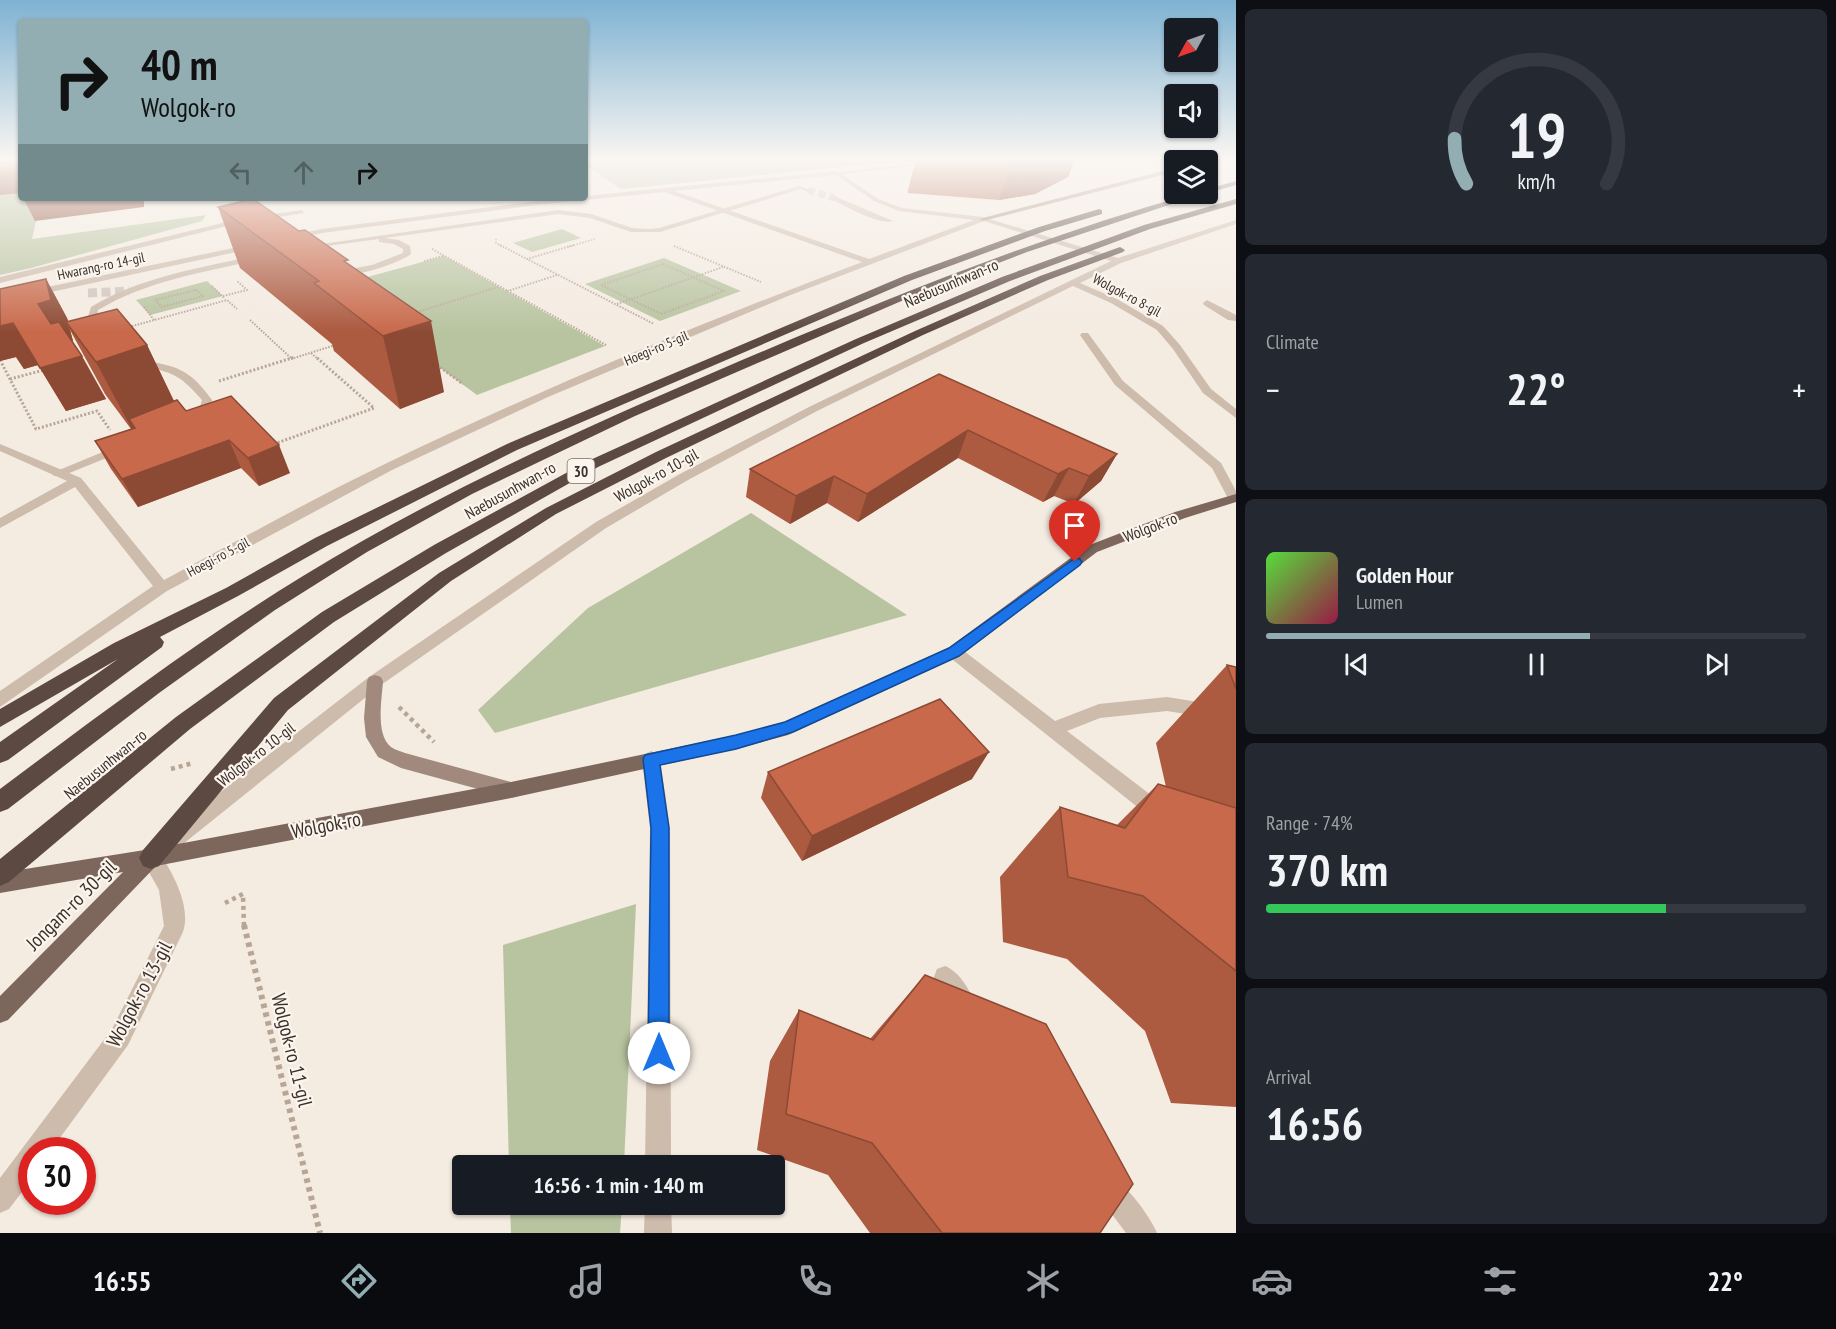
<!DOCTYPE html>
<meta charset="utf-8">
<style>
:root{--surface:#171b24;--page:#242831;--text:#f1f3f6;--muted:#9ea1a6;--line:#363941;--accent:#92aeb2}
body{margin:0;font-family:"PT Sans Narrow",sans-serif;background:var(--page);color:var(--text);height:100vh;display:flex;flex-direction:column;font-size:22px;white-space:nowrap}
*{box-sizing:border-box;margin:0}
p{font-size:20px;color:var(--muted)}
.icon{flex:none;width:33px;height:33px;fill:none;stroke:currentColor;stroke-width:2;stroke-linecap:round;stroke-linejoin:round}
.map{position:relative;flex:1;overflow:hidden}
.side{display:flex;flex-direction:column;gap:9px;padding:9px;background:#0d0f14;width:600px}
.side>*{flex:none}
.banner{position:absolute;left:18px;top:18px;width:570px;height:183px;border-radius:6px;box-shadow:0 2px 4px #0004;background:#92aeb2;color:#111;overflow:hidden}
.needle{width:39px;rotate:230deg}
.controls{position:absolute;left:1164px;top:18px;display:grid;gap:12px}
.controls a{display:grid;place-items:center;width:54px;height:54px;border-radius:6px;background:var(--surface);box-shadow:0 2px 4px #0004;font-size:30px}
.speed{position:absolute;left:18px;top:1137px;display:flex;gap:12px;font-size:30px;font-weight:700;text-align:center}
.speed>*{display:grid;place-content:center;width:78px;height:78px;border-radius:50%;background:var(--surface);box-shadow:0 2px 4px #0004;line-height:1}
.speed .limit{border:9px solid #d22;background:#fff;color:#111}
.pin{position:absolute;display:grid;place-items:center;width:51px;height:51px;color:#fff;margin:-62px -26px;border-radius:50% 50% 50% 0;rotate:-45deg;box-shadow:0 0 6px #0007}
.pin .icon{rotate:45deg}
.me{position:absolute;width:66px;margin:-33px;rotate:0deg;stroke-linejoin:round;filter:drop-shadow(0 0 4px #0008)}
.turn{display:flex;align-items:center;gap:21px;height:126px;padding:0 24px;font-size:27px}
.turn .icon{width:78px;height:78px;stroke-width:2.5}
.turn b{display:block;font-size:42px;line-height:51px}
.lanes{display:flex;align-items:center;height:57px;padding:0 24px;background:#0003;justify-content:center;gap:30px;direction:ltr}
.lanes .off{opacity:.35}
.big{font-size:45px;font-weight:700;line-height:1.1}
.side .card{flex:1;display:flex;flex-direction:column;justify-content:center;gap:9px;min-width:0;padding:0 21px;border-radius:9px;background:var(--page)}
.side .dial{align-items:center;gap:0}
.dial svg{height:156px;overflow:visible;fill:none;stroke:var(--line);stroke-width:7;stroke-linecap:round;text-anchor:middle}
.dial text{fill:var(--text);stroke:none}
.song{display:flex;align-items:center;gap:18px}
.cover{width:72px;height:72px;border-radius:9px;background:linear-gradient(135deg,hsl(110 70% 55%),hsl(340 70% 35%))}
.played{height:6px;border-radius:3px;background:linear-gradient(90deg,var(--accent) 60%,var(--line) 60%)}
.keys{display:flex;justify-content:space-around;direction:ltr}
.heat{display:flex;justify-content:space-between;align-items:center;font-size:33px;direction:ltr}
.charge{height:9px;border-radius:4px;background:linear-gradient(90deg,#34c759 74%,var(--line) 0)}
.trip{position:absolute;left:452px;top:1155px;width:333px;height:60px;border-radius:6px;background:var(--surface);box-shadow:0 2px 4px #0004;font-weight:700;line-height:60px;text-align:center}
.tabs{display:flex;height:96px;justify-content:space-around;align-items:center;background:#090b0e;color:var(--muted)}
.tabs .icon{width:42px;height:42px}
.tabs .selected{color:var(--accent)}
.tabs b{font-size:27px;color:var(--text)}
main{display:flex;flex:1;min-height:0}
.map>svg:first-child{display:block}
</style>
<main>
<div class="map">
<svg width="1236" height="1233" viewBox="0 0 1236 1233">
<rect width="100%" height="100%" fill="#f4ebe1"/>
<!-- green -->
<path fill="#b8c4a0" d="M 585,159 L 969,159 L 862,165 L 621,189 L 585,165 Z
M 21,165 L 21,198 L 41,198 L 32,239 L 206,215 L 202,221 L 31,268 L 0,275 L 0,167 Z
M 562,229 L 581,238 L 532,252 L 513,243 Z
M 444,256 L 605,346 L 477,395 L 393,333 L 342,284 Z
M 664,258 L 741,291 L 660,321 L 585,284 Z
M 207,281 L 223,296 L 150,315 L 136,300 Z
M 751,513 L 907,615 L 495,733 L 478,710 L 588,608 Z
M 636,904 L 624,1165 L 509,1165 L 503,945 Z
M 510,1205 L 622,1205 L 620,1233 L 511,1233 Z"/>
<!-- pier -->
<path fill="#f4ebe1" d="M 1236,184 L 1236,197 L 1133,225 L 1064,249 L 900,313 L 591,447 L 319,608 L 156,717 L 0,839 L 0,809 L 136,706 L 304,595 L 443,513 L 581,438 L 887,303 L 1122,217 Z"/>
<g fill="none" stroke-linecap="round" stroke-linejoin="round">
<!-- street-tunnel-far1 -->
<path stroke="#cfc6bd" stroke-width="7" stroke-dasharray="7 4" stroke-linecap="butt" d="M 808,190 L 834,198"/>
<!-- street-tunnel -->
<path stroke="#cfc6bd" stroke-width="9" stroke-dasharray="9 4.5" stroke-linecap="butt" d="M 88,293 L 129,291"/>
<!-- path-far4 -->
<path stroke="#b9a596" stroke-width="1.5" stroke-dasharray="1.5 1.5" stroke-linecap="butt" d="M 496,239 L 496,243 L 503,247
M 568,247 L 595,239"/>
<!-- path-far3 -->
<path stroke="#b9a596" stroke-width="2" stroke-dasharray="1.5 1.5" stroke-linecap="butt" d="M 500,245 L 527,259
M 574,245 L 527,259 L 654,324
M 674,246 L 761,282
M 432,249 L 508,291
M 424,261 L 443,256
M 663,264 L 724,291 L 661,314 L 601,285 Z
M 557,275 L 508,291 L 606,345
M 212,286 L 224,298
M 196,290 L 203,296 L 162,307 L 155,300 Z
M 223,296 L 247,290 L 237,281
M 617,304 L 723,267
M 144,307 L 154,320
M 414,313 L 498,287
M 250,320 L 291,358
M 129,327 L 227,300 L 237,309
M 311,353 L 318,359
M 291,359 L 335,345"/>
<!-- path-far2 -->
<path stroke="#b9a596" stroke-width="3" stroke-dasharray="2 2" stroke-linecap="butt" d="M 0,360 L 36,429 L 97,411 L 110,430
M 437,365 L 463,384
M 10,379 L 44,370
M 219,381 L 295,357
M 274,444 L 374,408 L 316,357"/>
<!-- path-far1 -->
<path stroke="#b9a596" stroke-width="4.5" stroke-dasharray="4 4" stroke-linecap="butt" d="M 399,707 L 434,742
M 171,769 L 193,763
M 225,903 L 243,894 L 244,927"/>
<!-- path -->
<path stroke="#b9a596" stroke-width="6" stroke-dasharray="4.5 4.5" stroke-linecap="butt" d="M 244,925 L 320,1233"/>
<!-- lane -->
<path fill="#cdbbac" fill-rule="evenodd" d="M 951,159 L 971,159 L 837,175 L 834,173 Z
M 799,186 L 811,190 L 808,192 L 801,189 L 660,232 L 631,232 L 590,218 L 558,214 L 385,238 L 399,240 L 410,246 L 411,254 C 398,264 347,281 333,272 L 372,265 L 403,253 L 403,249 L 394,244 L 379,242 L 379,239 L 305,249 L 301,247 L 558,210 L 591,214 L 632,228 L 649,229 L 659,228 Z
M 302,210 L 304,213 L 239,223 L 0,283 L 0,277 L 239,219 Z
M 258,255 L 261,255 L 261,259 C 205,272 148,280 98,310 L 97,320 L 105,331 L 103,333 L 97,333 L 87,320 L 91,307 C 142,276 201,268 258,255 Z
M 139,359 C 177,367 188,367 212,400 L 208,414 L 198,420 L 190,420 L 190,416 L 199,410 L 202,400 C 177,371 171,373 135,364 L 135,360 Z
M 122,444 L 126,446 L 126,450 L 62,476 L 54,476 L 52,473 Z
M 954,646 L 960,648 L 1055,721 L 1099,704 L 1167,697 L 1236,708 L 1236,722 L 1167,711 L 1100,718 L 1067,731 L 1164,805 L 1166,811 L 1164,817 L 1157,820 L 1150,817 L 948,656 L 946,652 L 948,648 Z
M 945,966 C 958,971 969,988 974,1001 L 971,1009 L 963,1012 C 950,1007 939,990 934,977 L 937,969 Z
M 1108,1175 C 1125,1182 1150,1216 1157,1233 L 1126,1233 L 1099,1197 L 1095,1188 L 1099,1179 Z"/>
<!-- street -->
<path fill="#cdbbac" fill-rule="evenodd" d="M 1230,159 L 1236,159 L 1236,162 Z
M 837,171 L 878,199 L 902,208 L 983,217 L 1118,258 L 1236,220 L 1236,224 L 1121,263 L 1080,283 L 1117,299 L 1163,326 L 1180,345 L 1211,389 L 1236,409 L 1236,418 L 1203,393 L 1173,349 L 1157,330 L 1111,303 L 1073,286 L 817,411 L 688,480 L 606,528 L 381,685 L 183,844 L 176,847 L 169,844 L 166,838 L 169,832 L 369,677 L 596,522 L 680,474 L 809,407 L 1111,261 L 984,221 L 788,296 L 548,397 L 392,470 L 167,591 L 0,707 L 0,691 L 153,586 L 75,487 L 0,528 L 0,518 L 67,481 L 0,451 L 0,444 L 81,478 L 164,580 C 238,541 310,500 385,464 C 541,389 701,323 862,262 L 665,192 L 544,204 L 322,233 L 290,240 L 287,240 L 287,236 L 322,229 L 544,200 L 585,198 L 585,196 ZM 836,175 L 874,201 L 899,211 L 974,220 L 869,259 L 674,191 Z
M 834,196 L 893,221 C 881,226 844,206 832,199 Z
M 252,244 L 256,246 L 255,248 L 0,303 L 0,297 Z
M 1207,300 L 1236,315 L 1236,321 L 1228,320 L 1204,305 L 1203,303 Z
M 1082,333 L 1088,333 L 1123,381 L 1221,463 L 1236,491 L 1236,502 L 1230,502 L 1212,468 L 1115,385 L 1080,335 Z
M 651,751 L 657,754 L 660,759 L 670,828 L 671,1166 L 645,1166 L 650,828 L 642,759 L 645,754 Z
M 158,844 L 165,846 L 168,853 L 164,860 C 176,879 192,912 182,934 L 128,1045 L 51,1150 L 32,1150 L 32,1179 L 9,1209 L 0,1213 L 0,1178 L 112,1029 L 164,926 L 159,890 L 141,858 L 144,851 Z
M 645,1204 L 671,1204 L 672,1233 L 644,1233 Z"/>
<!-- secondary -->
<path fill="#a18a7d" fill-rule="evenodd" d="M 1214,159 L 1208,161 L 1203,160 L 1204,159 Z
M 1174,168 L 1174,172 L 983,221 L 979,219 Z
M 375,675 L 381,677 L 383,681 C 382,699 375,734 391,747 C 395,750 401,751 405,753 L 518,784 L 520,790 L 518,796 L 511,798 L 401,768 L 378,757 L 366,737 L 364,718 L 367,681 L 369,677 Z"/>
<!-- primary -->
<path fill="#7d675c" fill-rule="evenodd" d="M 1236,494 L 1236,502 L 1185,518 L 1097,552 L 960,656 L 788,735 L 736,749 L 511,798 L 156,866 L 8,1020 L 0,1023 L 0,996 L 123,872 L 0,893 L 0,873 L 151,849 L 511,782 L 736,735 L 784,722 L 948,648 L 1087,546 L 1175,512 Z"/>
<!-- highway -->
<path fill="#5c4a42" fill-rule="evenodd" d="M 1236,181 L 1236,185 L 1208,193 L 1208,189 Z
M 1191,194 L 1202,194 L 1027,252 L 913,296 L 635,416 L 472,494 L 367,552 L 275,610 L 159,693 L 8,809 L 0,812 L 0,789 C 99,715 197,641 303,576 C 435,495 576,431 719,370 C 873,304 1029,240 1191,194 Z
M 1236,199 L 1236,204 L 1150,229 L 1010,281 L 864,343 L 598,467 L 446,553 L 334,622 L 190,729 L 9,882 L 0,886 L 0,859 L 176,717 L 322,612 L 434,545 L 588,461 L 856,339 L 1002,277 L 1144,225 Z
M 1099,209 L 1102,210 L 1102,214 L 1045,231 L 912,280 L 517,450 L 327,546 L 238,596 L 160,637 L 164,642 L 162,647 L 8,760 L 0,763 L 0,742 L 118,659 L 0,727 L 0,709 L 114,643 L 226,588 L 315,538 L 507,444 L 904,276 L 1039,227 Z
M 1120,247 L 1125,250 L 1123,252 L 1048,280 L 923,335 L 666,458 L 556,514 L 451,581 L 288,710 L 159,866 L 151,869 L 143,866 L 139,858 L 143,850 L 274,698 L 439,573 L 546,508 L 656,452 L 915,331 L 1040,276 Z"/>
</g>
<!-- wall -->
<path fill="#ac5a40" d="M 916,159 L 1075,159 L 1068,177 L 1035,194 L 999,200 L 908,193 L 908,190 Z
M 218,207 L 299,231 L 349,265 L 444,392 L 400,409 L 334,351 L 332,344 L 240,268 Z
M 46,279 L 67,318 L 68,321 L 147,345 L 174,401 L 186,411 L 290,473 L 259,486 L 241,468 L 138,507 L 111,469 L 95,441 L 131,429 L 105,394 L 70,330 L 73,341 L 72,341 L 106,399 L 66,411 L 38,365 L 24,369 L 16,357 L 0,361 L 0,289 Z
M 939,374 L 1117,454 L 1101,481 L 1074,504 L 1054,496 L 1043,502 L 958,458 L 858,522 L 827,503 L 790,524 L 746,497 L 750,469 Z
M 1227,665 L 1236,667 L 1236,1107 L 1171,1103 L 1145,1031 L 1067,959 L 1003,942 L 1000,877 L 1060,807 L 1117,825 L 1158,784 L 1166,787 L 1156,743 Z
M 768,772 L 972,779 L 802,861 L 761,798 Z
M 925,975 L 1100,1233 L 870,1233 L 828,1175 L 757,1150 L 770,1061 L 799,1010 L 870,1039 Z"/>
<!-- shaded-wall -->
<path fill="#8c4a34" d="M 1013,159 L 1075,159 L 1068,177 L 1035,194 L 999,200 Z
M 21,165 L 21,193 L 0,195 L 0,167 Z
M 23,198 L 168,198 L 144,201 L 144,207 L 35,221 Z
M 46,279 L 67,318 L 70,327 L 66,322 L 70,330 L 73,341 L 61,344 L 38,304 Z
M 431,321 L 444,392 L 400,409 L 383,336 Z
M 13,323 L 38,365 L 24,369 L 16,357 L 0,361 L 0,326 Z
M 147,345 L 182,418 L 135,428 L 129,419 L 138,436 L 136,437 L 96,362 Z
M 82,356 L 106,399 L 66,411 L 40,368 Z
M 968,430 L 958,458 L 858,522 L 867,494 Z
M 229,440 L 241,468 L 138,507 L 122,479 Z
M 279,445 L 290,473 L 259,486 L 248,458 Z
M 1117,454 L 1101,481 L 1074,504 L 1089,476 Z
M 1069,468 L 1054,496 L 1043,502 L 1058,474 Z
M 834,476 L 827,503 L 790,524 L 796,496 Z
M 989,752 L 972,779 L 802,861 L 812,836 Z"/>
<!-- building -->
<path fill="#c8694b" stroke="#8c4a34" stroke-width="1.5" d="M 0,159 L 21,159 L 21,165 L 0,167 Z
M 253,199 L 299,231 L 305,230 L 348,260 L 344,261 L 431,321 L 383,336 L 314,283 L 319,281 L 218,207 Z
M 46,279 L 51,300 L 38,304 L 51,324 L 59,322 L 82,356 L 40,368 L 13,323 L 0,326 L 0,289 Z
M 117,309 L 147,345 L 96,362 L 66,322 Z
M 939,374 L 1117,454 L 1089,476 L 1069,468 L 1058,474 L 968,430 L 867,494 L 834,476 L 796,496 L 750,469 Z
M 231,396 L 279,445 L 248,458 L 229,440 L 122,479 L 95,441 L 135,428 L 129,419 L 177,400 L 186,411 Z
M 1227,665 L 1236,667 L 1236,689 Z
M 940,699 L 989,752 L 812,836 L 768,772 Z
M 1158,784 L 1236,808 L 1236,971 L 1143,896 L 1068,877 L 1060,807 L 1125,828 Z
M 925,975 L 1046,1024 L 1133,1184 L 1100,1233 L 942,1233 L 872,1143 L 786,1114 L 799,1010 L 873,1040 Z"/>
<!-- sky -->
<linearGradient id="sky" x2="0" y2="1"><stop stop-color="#7eb2d2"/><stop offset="0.48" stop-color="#faf6f2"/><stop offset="1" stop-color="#faf6f2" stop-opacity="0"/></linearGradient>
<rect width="1236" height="332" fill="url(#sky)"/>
<!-- route -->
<path fill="#1a73e8" stroke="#114b97" stroke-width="1.5" d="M 1075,558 L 1080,559 L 1082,562 L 1080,565 L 959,656 L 793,732 L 736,749 L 660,765 L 669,828 L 669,1053 L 666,1061 L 659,1064 L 651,1061 L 648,1053 L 651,828 L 643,759 L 645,755 L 736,735 L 785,722 L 949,648 Z"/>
<g text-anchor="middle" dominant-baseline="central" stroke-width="4.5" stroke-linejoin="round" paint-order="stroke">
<!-- far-street labels -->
<g font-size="14" fill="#3b302b" stroke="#fbf5ee">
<text transform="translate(101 266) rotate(-12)">Hwarang-ro 14-gil</text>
<text transform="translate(1127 295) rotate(28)">Wolgok-ro 8-gil</text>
<text transform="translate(656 348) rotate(-23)">Hoegi-ro 5-gil</text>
<text transform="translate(218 557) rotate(-28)">Hoegi-ro 5-gil</text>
</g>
<!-- shield labels -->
<rect fill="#fbf5ee" stroke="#756b66" stroke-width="1.5" x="567.5" y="459" width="27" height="24" rx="4.5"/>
<g font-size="15" font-weight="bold" fill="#3b302b">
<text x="581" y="471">30</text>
</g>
<!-- street labels -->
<g font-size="16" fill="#3b302b" stroke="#fbf5ee">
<text transform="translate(951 283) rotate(-23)">Naebusunhwan-ro</text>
<text transform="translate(656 475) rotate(-29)">Wolgok-ro 10-gil</text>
<text transform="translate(510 490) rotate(-29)">Naebusunhwan-ro</text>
<text transform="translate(1150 527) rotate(-21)">Wolgok-ro</text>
<text transform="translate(256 754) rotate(-38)">Wolgok-ro 10-gil</text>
<text transform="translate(105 764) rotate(-39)">Naebusunhwan-ro</text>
</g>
<!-- near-street labels -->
<g font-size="20" fill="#3b302b" stroke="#fbf5ee">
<text transform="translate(326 825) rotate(-11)">Wolgok-ro</text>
<text transform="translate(71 905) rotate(-45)">Jongam-ro 30-gil</text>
<text transform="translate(139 994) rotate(-62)">Wolgok-ro 13-gil</text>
<text transform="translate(292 1050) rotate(76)">Wolgok-ro 11-gil</text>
</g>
</g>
</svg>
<div class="controls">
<a><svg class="needle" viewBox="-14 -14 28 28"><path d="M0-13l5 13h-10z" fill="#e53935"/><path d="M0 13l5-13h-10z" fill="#9ea1a6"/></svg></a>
<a><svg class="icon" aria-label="sound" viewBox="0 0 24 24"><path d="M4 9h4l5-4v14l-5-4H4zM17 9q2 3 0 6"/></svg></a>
<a><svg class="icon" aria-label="layers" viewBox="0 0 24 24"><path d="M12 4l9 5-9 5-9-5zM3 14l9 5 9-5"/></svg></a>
</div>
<div class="speed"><div class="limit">30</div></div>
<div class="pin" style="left:1075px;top:562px;background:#d93025"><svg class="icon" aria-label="arrive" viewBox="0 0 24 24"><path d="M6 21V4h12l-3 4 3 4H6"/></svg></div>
<svg class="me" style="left:659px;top:1053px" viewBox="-20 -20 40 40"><circle r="19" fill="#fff"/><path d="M0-13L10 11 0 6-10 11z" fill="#1a73e8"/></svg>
<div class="trip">16:56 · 1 min · 140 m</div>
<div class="banner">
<div class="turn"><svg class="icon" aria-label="right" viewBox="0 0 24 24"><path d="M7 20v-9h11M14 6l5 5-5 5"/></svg><div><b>40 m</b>Wolgok-ro</div></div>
<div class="lanes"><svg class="icon off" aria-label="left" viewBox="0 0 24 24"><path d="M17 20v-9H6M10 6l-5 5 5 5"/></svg><svg class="icon off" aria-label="ahead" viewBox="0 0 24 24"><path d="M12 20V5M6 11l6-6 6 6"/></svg><svg class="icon" aria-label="right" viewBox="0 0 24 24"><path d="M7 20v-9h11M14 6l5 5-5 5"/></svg></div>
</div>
</div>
<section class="side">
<div class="card dial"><svg viewBox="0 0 100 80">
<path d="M14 69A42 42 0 1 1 86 69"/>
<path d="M14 69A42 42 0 0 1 8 46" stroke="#92aeb2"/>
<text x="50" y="56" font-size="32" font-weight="700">19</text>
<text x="50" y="72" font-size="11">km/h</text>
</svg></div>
<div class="card"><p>Climate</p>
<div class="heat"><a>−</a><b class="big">22°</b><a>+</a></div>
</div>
<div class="card">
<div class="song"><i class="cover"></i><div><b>Golden Hour</b><p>Lumen</p></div></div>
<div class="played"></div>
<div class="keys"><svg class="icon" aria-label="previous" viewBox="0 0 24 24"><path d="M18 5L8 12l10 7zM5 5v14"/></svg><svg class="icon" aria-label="pause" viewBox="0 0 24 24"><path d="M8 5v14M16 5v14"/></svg><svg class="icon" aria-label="next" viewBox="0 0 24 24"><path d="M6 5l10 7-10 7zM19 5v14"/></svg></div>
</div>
<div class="card"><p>Range · 74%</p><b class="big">370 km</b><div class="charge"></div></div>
<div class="card"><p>Arrival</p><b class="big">16:56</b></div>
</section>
</main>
<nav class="tabs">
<b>16:55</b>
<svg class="icon selected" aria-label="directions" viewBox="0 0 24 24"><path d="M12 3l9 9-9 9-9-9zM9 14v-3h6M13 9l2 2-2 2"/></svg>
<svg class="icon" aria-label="music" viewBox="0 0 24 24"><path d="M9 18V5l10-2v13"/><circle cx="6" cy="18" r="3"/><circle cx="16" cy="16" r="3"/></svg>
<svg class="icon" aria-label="phone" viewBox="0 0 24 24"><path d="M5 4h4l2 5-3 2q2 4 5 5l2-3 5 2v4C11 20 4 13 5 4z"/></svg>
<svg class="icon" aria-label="climate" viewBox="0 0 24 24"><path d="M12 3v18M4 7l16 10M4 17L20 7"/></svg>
<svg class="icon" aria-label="car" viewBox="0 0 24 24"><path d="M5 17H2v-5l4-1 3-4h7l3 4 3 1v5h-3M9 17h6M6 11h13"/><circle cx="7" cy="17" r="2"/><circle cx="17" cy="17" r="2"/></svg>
<svg class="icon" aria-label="filters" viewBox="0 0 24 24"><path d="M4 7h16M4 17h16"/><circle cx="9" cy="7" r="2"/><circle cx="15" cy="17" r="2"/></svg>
<b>22°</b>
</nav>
